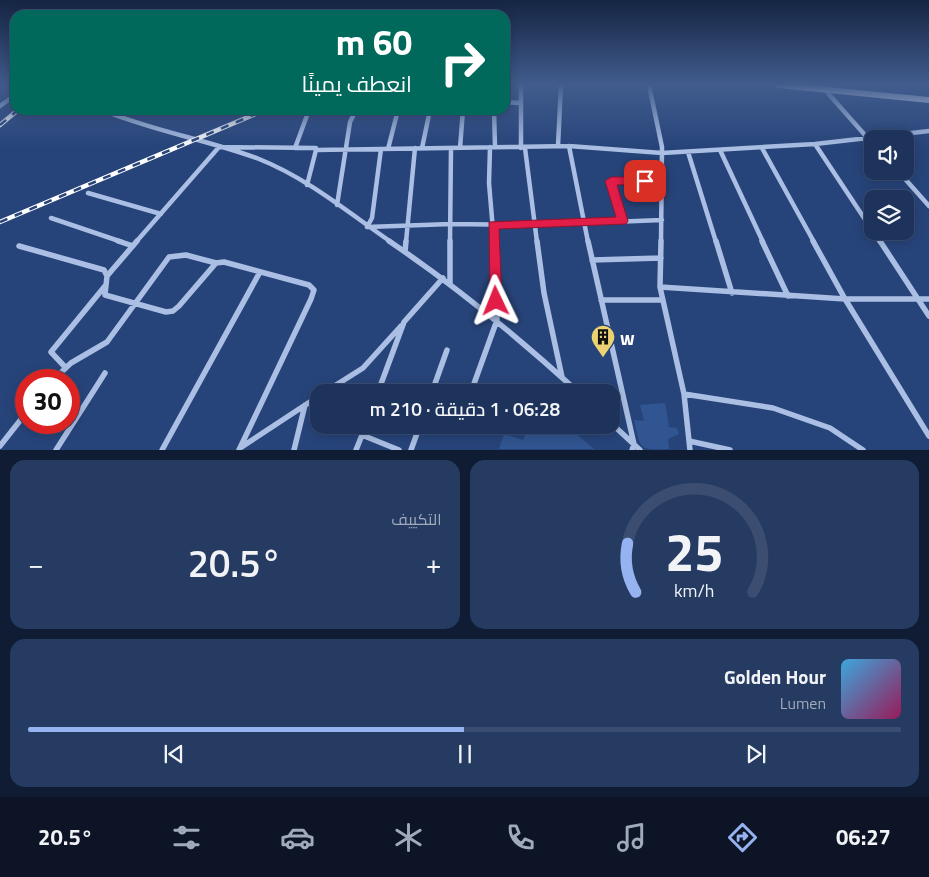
<!DOCTYPE html>
<html lang="ar">
<meta charset="utf-8">
<style>
:root{--surface:#1d335c;--page:#253b62;--text:#f1f3f6;--muted:#a0aabb;--line:#3b4e72;--accent:#95b2f1}
body{margin:0;font-family:"Titillium Web",Cairo,sans-serif;background:var(--page);color:var(--text);direction:rtl;height:100vh;display:flex;flex-direction:column;font-size:19px;white-space:nowrap}
*{box-sizing:border-box;margin:0}
p{font-size:16px;color:var(--muted)}
.icon{flex:none;width:28px;height:28px;fill:none;stroke:currentColor;stroke-width:2;stroke-linecap:round;stroke-linejoin:round}
.map{position:relative;height:450px;overflow:hidden;direction:ltr}
.details{display:flex;flex-direction:column;gap:10px;padding:10px;background:#101c33;flex:1}
.details>*{flex:none}
.banner{position:absolute;left:10px;top:10px;width:500px;height:105px;border-radius:15px;box-shadow:0 2px 12px #0003,0 0 0 1px var(--line);direction:rtl;background:#00695c;color:#fff;overflow:hidden}
.buttons{position:absolute;left:864px;top:130px;display:grid;gap:10px}
.buttons a{display:grid;place-items:center;width:50px;height:50px;border-radius:10px;background:var(--surface);box-shadow:0 2px 12px #0003,0 0 0 1px var(--line);font-size:25px}
.speed{position:absolute;left:15px;top:369px;display:flex;gap:10px;font-size:25px;font-weight:700;text-align:center}
.speed>*{display:grid;place-content:center;width:65px;height:65px;border-radius:50%;background:var(--surface);box-shadow:0 2px 12px #0003,0 0 0 1px var(--line);line-height:1}
.speed .limit{border:8px solid #d22;background:#fff;color:#111}
.pin{position:absolute;display:grid;place-items:center;width:42px;height:42px;color:#fff;margin:-21px;border-radius:10px;box-shadow:0 2px 8px #0006}
.me{position:absolute;width:55px;margin:-28px;rotate:358deg;stroke-linejoin:round;filter:drop-shadow(0 0 4px #0008)}
.turn{display:flex;align-items:center;gap:18px;height:105px;padding:0 15px;font-size:22px}
.turn .icon{width:65px;height:65px;stroke-width:2.5}
.turn b{display:block;font-size:35px;line-height:42px}
.big{font-size:38px;font-weight:600;line-height:1.1}
.details .tile{flex:1;display:flex;flex-direction:column;justify-content:center;gap:8px;min-width:0;padding:0 18px;border-radius:15px;background:var(--page)}
.details .dial{align-items:center;gap:0}
.dial svg{height:130px;overflow:visible;fill:none;stroke:var(--line);stroke-width:7;stroke-linecap:round;text-anchor:middle}
.dial text{fill:var(--text);stroke:none}
.song{display:flex;align-items:center;gap:15px}
.cover{width:60px;height:60px;border-radius:8px;background:linear-gradient(135deg,hsl(200 70% 55%),hsl(330 70% 35%))}
.played{height:5px;border-radius:2px;background:linear-gradient(90deg,var(--accent) 50%,var(--line) 50%)}
.keys{display:flex;justify-content:space-around;direction:ltr}
.heat{display:flex;justify-content:space-between;align-items:center;font-size:28px;direction:ltr}
.details .tiles{flex:1;display:grid;gap:10px;grid-template-columns:1fr 1fr}
.tile:last-child{grid-column:span 2}
.trip{position:absolute;left:310px;top:384px;width:310px;height:50px;border-radius:15px;background:var(--surface);box-shadow:0 2px 12px #0003,0 0 0 1px var(--line);font-weight:600;line-height:50px;text-align:center;direction:rtl}
.menu{display:flex;height:80px;justify-content:space-around;align-items:center;background:#0c1425;color:var(--muted)}
.menu .icon{width:35px;height:35px}
.menu .active{color:var(--accent)}
.menu b{font-size:22px;color:var(--text)}
.map>svg:first-child{display:block}
</style>
<div class="map">
<svg width="929" height="450" viewBox="0 0 929 450">
<rect width="100%" height="100%" fill="#27447a"/>
<!-- green -->
<path fill="#315591" d="M 665,403 L 669,427 L 677,428 L 679,434 L 668,439 L 669,449 C 638,450 641,450 634,420 L 644,421 L 640,405 Z
M 529,425 L 566,425 L 594,449 L 499,449 L 504,434 L 523,440 Z"/>
<g fill="none" stroke-linecap="round" stroke-linejoin="round">
<!-- street-far1 -->
<path stroke="#aabfe3" stroke-width="4.5" d="M 521,85 L 521,148
M 649,85 L 662,147 L 661,242
M 826,91 L 872,143
M 505,102 L 520,103
M 0,106 L 15,95
M 102,110 C 153,131 208,140 259,159 C 307,178 349,213 391,242
M 494,110 L 495,147
M 815,144 L 872,230
M 558,146 L 561,85
M 569,146 L 588,242
M 490,147 L 489,183 L 494,242
M 295,148 L 309,110
M 422,148 L 430,110
M 460,148 L 463,110
M 525,148 L 537,242
M 762,148 L 814,242
M 388,149 L 398,110
M 720,150 L 763,242
M 688,152 L 716,242
M 898,171 L 929,206
M 307,185 L 316,150
M 88,193 L 161,214
M 337,205 L 350,122 L 356,110
M 51,218 L 122,242
M 622,221 L 611,181 L 662,180
M 367,227 L 451,224 L 535,225 L 662,220
M 367,227 L 372,218 L 381,149
M 873,231 L 880,242
M 136,242 L 219,147 L 316,148 L 316,150 L 569,146 L 662,153 L 815,144 L 929,131
M 406,242 L 415,148
M 450,242 L 451,148"/>
<!-- street -->
<path stroke="#aabfe3" stroke-width="5.5" d="M 118,241 L 133,246
M 389,241 C 457,287 518,337 578,392
M 537,241 L 544,293 L 562,377
M 588,241 L 634,444 L 632,450
M 661,241 L 660,287 L 684,394 L 690,450
M 716,241 L 732,293
M 762,241 L 788,296
M 813,241 L 845,299 L 929,436
M 880,241 L 929,316
M 19,246 L 104,270 L 107,276 L 105,295 L 166,312 L 173,311 L 179,306 L 216,263 L 224,262 L 309,285 L 314,290 L 311,299 L 239,450
M 405,252 L 406,241
M 592,260 L 661,258
M 107,276 L 137,241
M 450,283 L 450,241
M 660,287 L 845,299 L 929,299
M 601,300 L 663,300
M 65,367 L 51,352 L 105,286
M 53,380 L 71,363 L 107,342 L 169,257 L 186,255 L 216,263
M 325,392 L 363,368 L 401,326
M 378,392 L 404,322 L 443,278
M 432,392 L 447,350
M 471,392 L 497,320 L 494,241
M 684,394 L 773,408 L 830,428 L 863,450
M 69,412 L 76,418
M 611,423 L 640,450
M 362,435 L 399,450
M 689,441 L 730,450
M 0,446 L 26,413
M 240,448 L 319,396
M 56,450 L 105,373
M 162,450 L 260,272
M 294,450 L 305,405
M 356,450 L 366,425
M 411,450 L 420,425"/>
<!-- primary -->
<path fill="#e9effc" fill-rule="evenodd" d="M 773,85 L 807,85 L 929,97 L 929,103 L 778,88 Z"/>
<defs>
<path id="rail" d="M 0,125 L 18,110
M 0,222 L 265,110"/>
</defs>
<!-- rail casing -->
<use href="#rail" stroke="#fff" stroke-width="4.5"/>
<!-- rail -->
<use href="#rail" stroke="#27447a" stroke-width="2.5" stroke-dasharray="8" stroke-linecap="butt"/>
</g>
<!-- sky -->
<linearGradient id="sky" x2="0" y2="1"><stop stop-color="#152543"/><stop offset="0.57" stop-color="#415c8d"/><stop offset="1" stop-color="#415c8d" stop-opacity="0"/></linearGradient>
<rect width="929" height="148" fill="url(#sky)"/>
<!-- route -->
<path fill="#e11d48" stroke="#92132f" d="M 611,177 L 645,177 L 650,181 L 645,184 L 617,185 L 628,221 L 626,224 L 499,229 L 502,301 L 496,307 L 491,305 L 490,301 L 489,222 L 616,217 L 605,181 Z"/>
<!-- icons -->
<defs>
<symbol id="building-pin" viewBox="-11 -11 22 30"><path d="M0 17L-7.5 6A9.5 9.5 0 1 1 7.5 6Z" fill="#ecd270" stroke="#27447a"/><path d="M-4-6H4V6H1V3H-1V6H-4ZM-2.5-4.3h1.7v1.8h-1.7ZM.8-4.3h1.7v1.8H.8ZM-2.5-1h1.7V.8h-1.7ZM.8-1h1.7V.8H.8Z" fill="#111"/></symbol>
</defs>
<g fill-rule="evenodd">
<use href="#building-pin" x="589" y="323" width="28" height="38"/>
</g>
<g text-anchor="middle" dominant-baseline="central" stroke-width="5" stroke-linejoin="round" paint-order="stroke">
<!-- poi labels -->
<g font-size="19" font-weight="bold" fill="#fff" stroke="#27447a" text-anchor="start">
<text x="620" y="337">w</text>
</g>
</g>
</svg>
<div class="buttons">
<a><svg class="icon" aria-label="sound" viewBox="0 0 24 24"><path d="M4 9h4l5-4v14l-5-4H4zM17 9q2 3 0 6"/></svg></a>
<a><svg class="icon" aria-label="layers" viewBox="0 0 24 24"><path d="M12 4l9 5-9 5-9-5zM3 14l9 5 9-5"/></svg></a>
</div>
<div class="speed"><div class="limit">30</div></div>
<div class="pin" style="left:645px;top:181px;background:#d93025"><svg class="icon" aria-label="arrive" viewBox="0 0 24 24"><path d="M6 21V4h12l-3 4 3 4H6"/></svg></div>
<svg class="me" style="left:496px;top:301px" viewBox="-20 -20 40 40"><path d="M0-17L14 15 0 8-14 15z" fill="#e11d48" stroke="#fff" stroke-width="4"/></svg>
<div class="trip">06:28 · 1 دقيقة · 210 m</div>
<div class="banner">
<div class="turn"><svg class="icon" aria-label="right" viewBox="0 0 24 24"><path d="M7 20v-9h11M14 6l5 5-5 5"/></svg><div><b>60 m</b>انعطف يمينًا</div></div>
</div>
</div>
<section class="details">
<div class="tiles">
<div class="tile dial"><svg viewBox="0 0 100 80">
<path d="M14 69A42 42 0 1 1 86 69"/>
<path d="M14 69A42 42 0 0 1 9 39" stroke="#95b2f1"/>
<text x="50" y="56" font-size="32" font-weight="700">25</text>
<text x="50" y="72" font-size="11">km/h</text>
</svg></div>
<div class="tile"><p>التكييف</p>
<div class="heat"><a>−</a><b class="big">20.5°</b><a>+</a></div>
</div>
<div class="tile">
<div class="song"><i class="cover"></i><div><b>Golden Hour</b><p>Lumen</p></div></div>
<div class="played"></div>
<div class="keys"><svg class="icon" aria-label="previous" viewBox="0 0 24 24"><path d="M18 5L8 12l10 7zM5 5v14"/></svg><svg class="icon" aria-label="pause" viewBox="0 0 24 24"><path d="M8 5v14M16 5v14"/></svg><svg class="icon" aria-label="next" viewBox="0 0 24 24"><path d="M6 5l10 7-10 7zM19 5v14"/></svg></div>
</div>
</div>
</section>
<nav class="menu">
<b>06:27</b>
<svg class="icon active" aria-label="directions" viewBox="0 0 24 24"><path d="M12 3l9 9-9 9-9-9zM9 14v-3h6M13 9l2 2-2 2"/></svg>
<svg class="icon" aria-label="music" viewBox="0 0 24 24"><path d="M9 18V5l10-2v13"/><circle cx="6" cy="18" r="3"/><circle cx="16" cy="16" r="3"/></svg>
<svg class="icon" aria-label="phone" viewBox="0 0 24 24"><path d="M5 4h4l2 5-3 2q2 4 5 5l2-3 5 2v4C11 20 4 13 5 4z"/></svg>
<svg class="icon" aria-label="climate" viewBox="0 0 24 24"><path d="M12 3v18M4 7l16 10M4 17L20 7"/></svg>
<svg class="icon" aria-label="car" viewBox="0 0 24 24"><path d="M5 17H2v-5l4-1 3-4h7l3 4 3 1v5h-3M9 17h6M6 11h13"/><circle cx="7" cy="17" r="2"/><circle cx="17" cy="17" r="2"/></svg>
<svg class="icon" aria-label="filters" viewBox="0 0 24 24"><path d="M4 7h16M4 17h16"/><circle cx="9" cy="7" r="2"/><circle cx="15" cy="17" r="2"/></svg>
<b>20.5°</b>
</nav>
